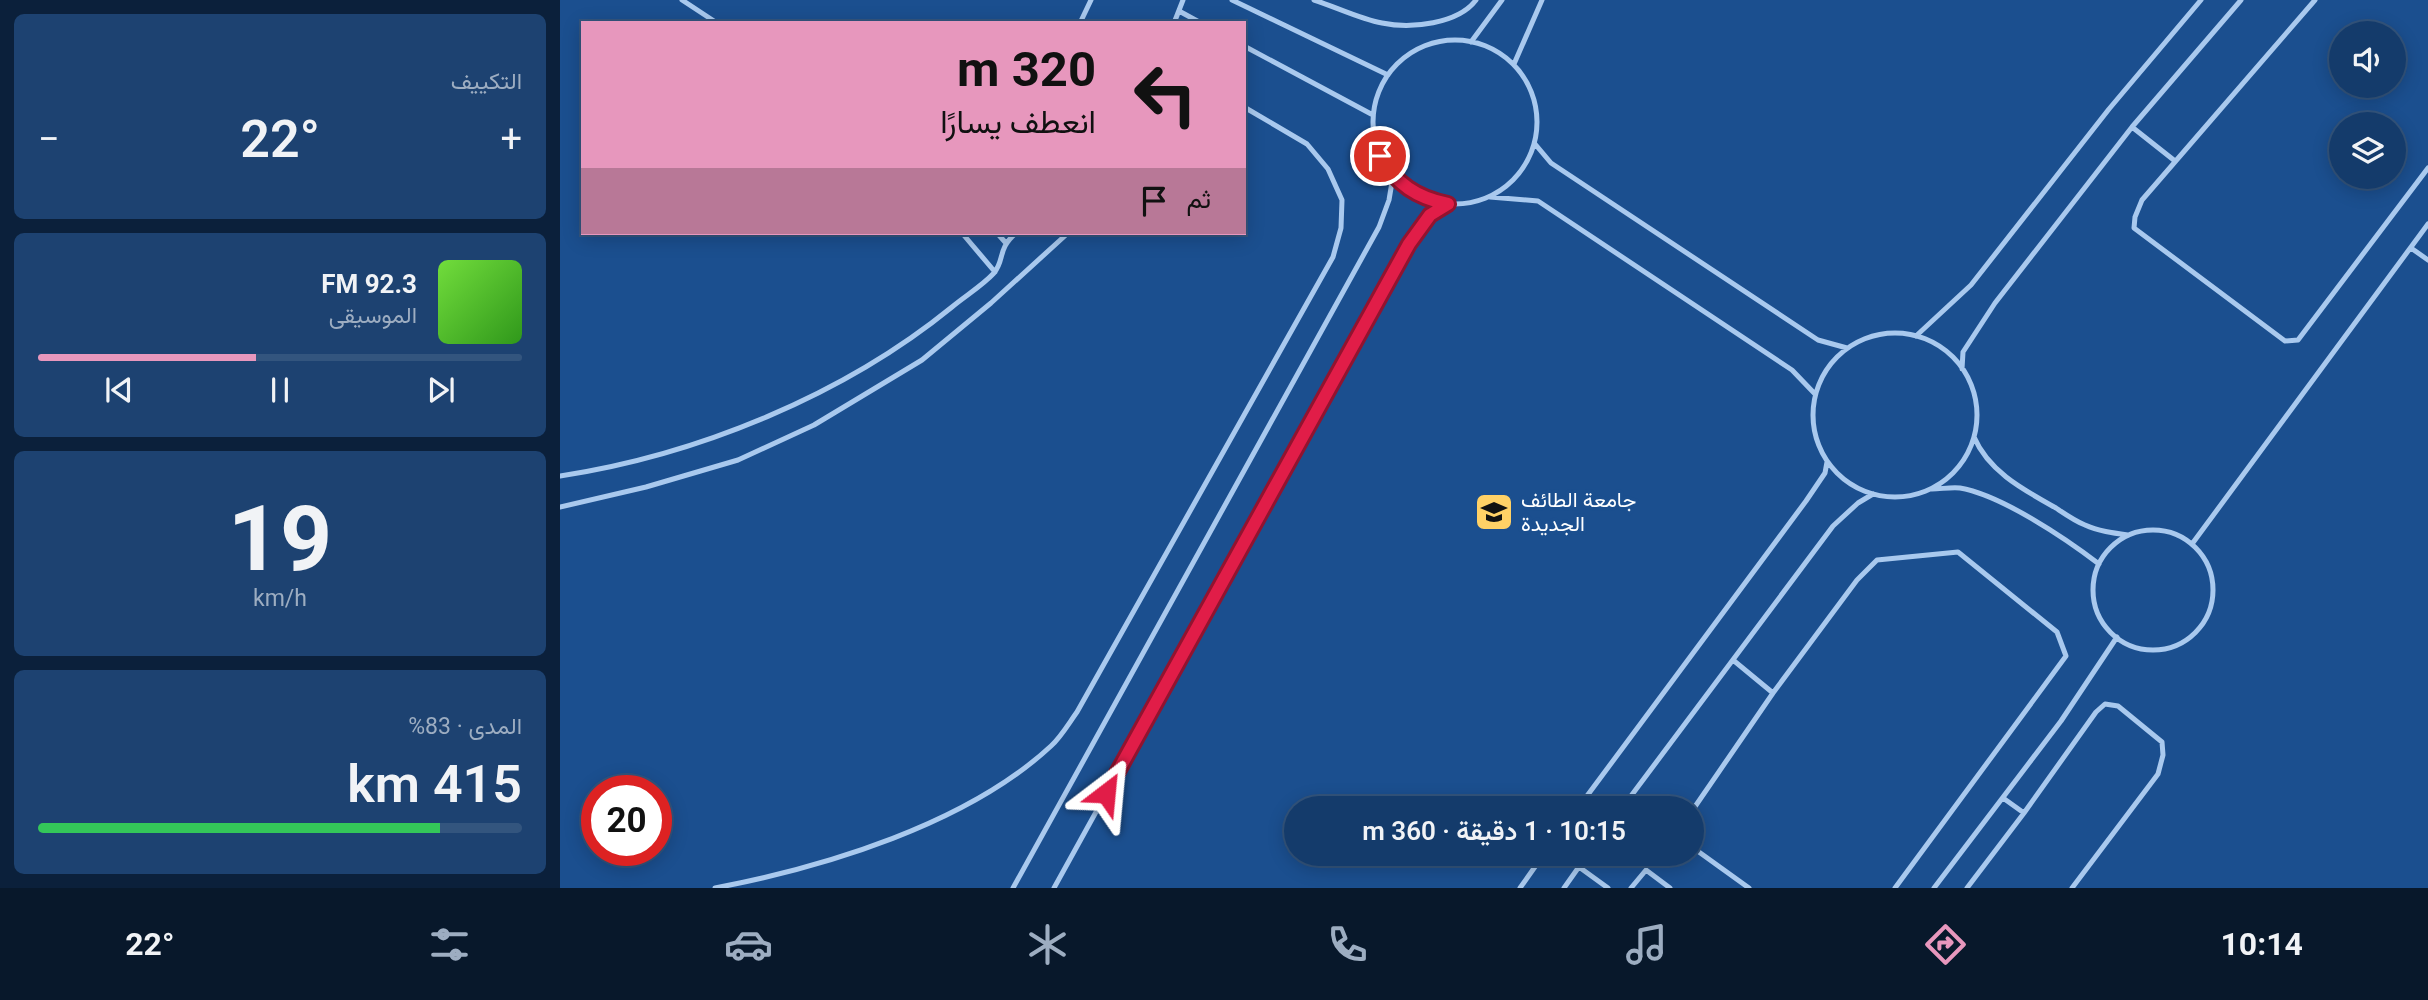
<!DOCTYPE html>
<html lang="ar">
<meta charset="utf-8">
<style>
:root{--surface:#143b6b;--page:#1d4271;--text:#f1f3f6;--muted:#9dadc1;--line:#33557e;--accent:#e797bd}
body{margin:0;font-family:Roboto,Vazirmatn,sans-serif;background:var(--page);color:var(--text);direction:rtl;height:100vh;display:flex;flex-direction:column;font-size:26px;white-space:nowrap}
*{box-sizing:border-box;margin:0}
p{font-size:23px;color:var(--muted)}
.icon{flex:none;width:38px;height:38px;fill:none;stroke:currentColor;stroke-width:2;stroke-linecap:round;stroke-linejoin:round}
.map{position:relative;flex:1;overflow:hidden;direction:ltr}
.panel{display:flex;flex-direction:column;gap:14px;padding:14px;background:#0b203b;width:560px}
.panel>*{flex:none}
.hud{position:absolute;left:21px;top:21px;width:665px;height:214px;border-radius:0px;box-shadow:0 4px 18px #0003,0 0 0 2px var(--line);direction:rtl;background:#e797bd;color:#111;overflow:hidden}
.tools{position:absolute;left:1769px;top:21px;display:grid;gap:14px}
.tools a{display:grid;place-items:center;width:77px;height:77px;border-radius:50%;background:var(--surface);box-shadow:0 4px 18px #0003,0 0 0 2px var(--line);font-size:35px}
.speed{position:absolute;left:21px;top:775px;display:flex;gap:14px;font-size:35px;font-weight:700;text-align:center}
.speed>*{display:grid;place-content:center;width:91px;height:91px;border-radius:50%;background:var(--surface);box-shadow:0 4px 18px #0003,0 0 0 2px var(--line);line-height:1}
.speed .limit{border:10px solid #d22;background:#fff;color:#111}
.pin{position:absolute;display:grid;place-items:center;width:60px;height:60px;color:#fff;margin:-30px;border:4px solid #fff;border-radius:50%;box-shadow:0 2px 7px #0007}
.me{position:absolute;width:77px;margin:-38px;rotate:29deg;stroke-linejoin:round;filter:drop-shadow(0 0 5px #0008)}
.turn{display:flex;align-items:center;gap:24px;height:147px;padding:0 35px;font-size:32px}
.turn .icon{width:91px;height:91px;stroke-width:2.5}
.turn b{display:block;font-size:49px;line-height:60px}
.then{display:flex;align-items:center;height:66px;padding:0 35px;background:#0003;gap:14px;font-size:26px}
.big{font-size:52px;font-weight:600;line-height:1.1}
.panel .widget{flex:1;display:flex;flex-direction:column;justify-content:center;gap:10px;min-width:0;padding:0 24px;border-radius:10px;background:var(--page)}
.panel .dial{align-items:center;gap:0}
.dial b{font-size:91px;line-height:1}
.song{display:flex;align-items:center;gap:21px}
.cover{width:84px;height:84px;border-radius:10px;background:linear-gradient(135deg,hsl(100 70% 55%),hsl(110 70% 35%))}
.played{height:7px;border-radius:4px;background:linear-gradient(90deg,var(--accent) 45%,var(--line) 45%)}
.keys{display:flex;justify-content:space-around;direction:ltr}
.heat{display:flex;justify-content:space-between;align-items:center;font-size:38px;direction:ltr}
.charge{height:10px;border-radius:5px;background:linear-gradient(90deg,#34c759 83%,var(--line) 0)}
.trip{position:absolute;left:724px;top:796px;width:420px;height:70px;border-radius:35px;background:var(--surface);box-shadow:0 4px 18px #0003,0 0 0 2px var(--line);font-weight:600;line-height:70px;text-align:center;direction:rtl}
.tab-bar{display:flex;height:112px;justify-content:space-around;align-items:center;background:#08182b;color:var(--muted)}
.tab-bar .icon{width:49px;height:49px}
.tab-bar .on{color:var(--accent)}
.tab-bar b{font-size:32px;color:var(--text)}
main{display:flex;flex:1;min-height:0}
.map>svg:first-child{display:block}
</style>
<main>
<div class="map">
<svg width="1868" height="888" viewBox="0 0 1868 888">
<rect width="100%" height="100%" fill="#1b4f8f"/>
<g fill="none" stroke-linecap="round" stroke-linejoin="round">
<!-- lane -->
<path stroke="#a9c9ee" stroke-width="5" d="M 122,0 L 157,23
M 672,0 L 828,75
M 754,0 C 776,7 800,19 822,23 C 851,29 898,24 916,0
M 1755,0 L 1582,200 L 1575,217 L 1574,228 L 1725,341 L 1738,340 L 1868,168
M 619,11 L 641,23
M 520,23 L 531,0
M 614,23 L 623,0
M813 122a82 82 0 1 1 164 0a82 82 0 1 1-164 0Z
M 911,42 L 942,0
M 684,46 L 813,115
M 954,64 L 982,0
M 1572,127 L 1615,161
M 975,144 L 991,163 L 1258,340 L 1287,348
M 930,197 L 978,201 L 1232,370 L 1255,394
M 402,233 L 435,272
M 437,233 L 445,242
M 1851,248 L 1868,260
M1253 415a82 82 0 1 1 164 0a82 82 0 1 1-164 0Z
M 1356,336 L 1411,285 L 1549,109 L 1641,0
M 1402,369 L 1403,352 L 1435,303 L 1572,127 L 1681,0
M 1414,437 C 1429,472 1464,490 1496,508 C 1505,514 1515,521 1525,525 C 1538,531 1553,533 1568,535
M 0,476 C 138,455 284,395 392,307 C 405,296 422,286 434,273 C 445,260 437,249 456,233
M 1372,489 C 1381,489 1391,487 1400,488 C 1441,495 1505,538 1539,564
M 0,507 L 86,487 L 178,460 L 254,425 L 362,360 L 431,303 L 508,233
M1533 590a60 60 0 1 1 120 0a60 60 0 1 1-120 0Z
M 1632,544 L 1868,224
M 1173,660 L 1213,693
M 1443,798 L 1464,813
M 1018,808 L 1246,501 L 1265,473 L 1267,462
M 1062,808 L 1273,526 L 1298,503 L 1313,494
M 1132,811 L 1213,693 L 1297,580 L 1317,560 L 1398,552 L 1497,632 L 1506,656 L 1335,888
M 1132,847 L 1189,888
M 1019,867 L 1048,888
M 155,888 C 265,867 407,824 491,746 C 501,737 509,723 517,712 L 773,257 L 781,228 L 782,200 L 768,169 L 747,144 L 684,107
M 453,888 L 819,227 L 829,200 L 833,176
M 494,888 L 850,244 L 870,215 L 888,204
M 960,888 L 984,854
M 1004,888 L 1028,854
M 1071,888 L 1086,870 L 1110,888
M 1374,888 L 1501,721 L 1557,637
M 1407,888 L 1464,813 L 1536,712 L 1545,704 L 1558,706 L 1602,742 L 1603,755 L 1598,774 L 1512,888"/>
</g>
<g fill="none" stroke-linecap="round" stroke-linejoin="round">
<defs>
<path id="route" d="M 546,793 L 849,244 L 870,215 L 888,204 C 857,198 836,184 820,156"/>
</defs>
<!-- route casing -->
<use href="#route" stroke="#92132f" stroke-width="18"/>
<!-- route -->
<use href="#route" stroke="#e11d48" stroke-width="12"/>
</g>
<!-- icons -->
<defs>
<symbol id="university-square" viewBox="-11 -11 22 22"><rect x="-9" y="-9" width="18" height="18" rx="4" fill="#ffd166" stroke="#1b4f8f"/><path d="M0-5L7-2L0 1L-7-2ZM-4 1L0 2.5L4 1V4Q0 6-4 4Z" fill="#111"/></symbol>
</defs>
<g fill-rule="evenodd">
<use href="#university-square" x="912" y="490" width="44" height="44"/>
</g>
<g text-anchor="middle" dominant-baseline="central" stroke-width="7" stroke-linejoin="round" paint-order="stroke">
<!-- poi labels -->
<g font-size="21" fill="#fff" stroke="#1b4f8f" text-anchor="start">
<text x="961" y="500">جامعة الطائف<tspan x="961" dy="24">الجديدة</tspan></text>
</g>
</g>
</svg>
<div class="tools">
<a><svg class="icon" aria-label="sound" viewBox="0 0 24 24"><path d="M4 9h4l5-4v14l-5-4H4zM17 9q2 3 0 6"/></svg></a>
<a><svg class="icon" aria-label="layers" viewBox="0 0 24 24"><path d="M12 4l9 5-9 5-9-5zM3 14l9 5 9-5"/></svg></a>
</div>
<div class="speed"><div class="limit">20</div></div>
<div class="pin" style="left:820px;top:156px;background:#d93025"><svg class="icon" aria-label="arrive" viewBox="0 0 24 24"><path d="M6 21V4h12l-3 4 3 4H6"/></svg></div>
<svg class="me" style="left:546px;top:793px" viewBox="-20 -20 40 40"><path d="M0-17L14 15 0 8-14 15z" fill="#e11d48" stroke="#fff" stroke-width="4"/></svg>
<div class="trip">10:15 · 1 دقيقة · 360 m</div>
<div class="hud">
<div class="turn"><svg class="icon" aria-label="left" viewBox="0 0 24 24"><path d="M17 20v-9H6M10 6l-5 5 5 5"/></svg><div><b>320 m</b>انعطف يسارًا</div></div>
<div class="then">ثم<svg class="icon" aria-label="arrive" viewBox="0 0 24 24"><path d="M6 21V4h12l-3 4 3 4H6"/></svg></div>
</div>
</div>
<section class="panel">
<div class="widget"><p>التكييف</p>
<div class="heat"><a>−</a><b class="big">22°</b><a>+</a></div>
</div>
<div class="widget">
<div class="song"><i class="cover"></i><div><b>92.3 FM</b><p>الموسيقى</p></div></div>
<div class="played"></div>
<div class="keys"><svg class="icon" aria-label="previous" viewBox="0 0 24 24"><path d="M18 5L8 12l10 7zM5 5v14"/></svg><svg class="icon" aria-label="pause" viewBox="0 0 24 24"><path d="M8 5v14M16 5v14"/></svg><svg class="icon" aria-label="next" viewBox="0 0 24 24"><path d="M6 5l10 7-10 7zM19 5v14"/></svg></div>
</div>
<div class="widget dial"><b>19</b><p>km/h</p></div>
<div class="widget"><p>المدى · 83%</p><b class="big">415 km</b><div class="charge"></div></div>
</section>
</main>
<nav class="tab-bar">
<b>10:14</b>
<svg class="icon on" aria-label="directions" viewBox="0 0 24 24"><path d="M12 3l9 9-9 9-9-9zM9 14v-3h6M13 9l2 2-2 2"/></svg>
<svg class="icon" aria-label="music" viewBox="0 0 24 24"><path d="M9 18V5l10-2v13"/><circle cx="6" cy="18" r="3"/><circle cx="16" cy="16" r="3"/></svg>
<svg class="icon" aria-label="phone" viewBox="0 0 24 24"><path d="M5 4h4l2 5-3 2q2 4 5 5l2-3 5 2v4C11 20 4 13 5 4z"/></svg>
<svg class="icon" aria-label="climate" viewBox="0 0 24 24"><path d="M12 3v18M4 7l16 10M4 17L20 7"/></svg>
<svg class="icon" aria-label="car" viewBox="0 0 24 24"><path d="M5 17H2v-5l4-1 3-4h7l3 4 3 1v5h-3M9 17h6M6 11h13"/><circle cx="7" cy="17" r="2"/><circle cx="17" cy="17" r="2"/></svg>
<svg class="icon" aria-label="filters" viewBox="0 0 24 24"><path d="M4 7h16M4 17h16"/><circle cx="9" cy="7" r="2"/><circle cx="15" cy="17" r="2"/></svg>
<b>22°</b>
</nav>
